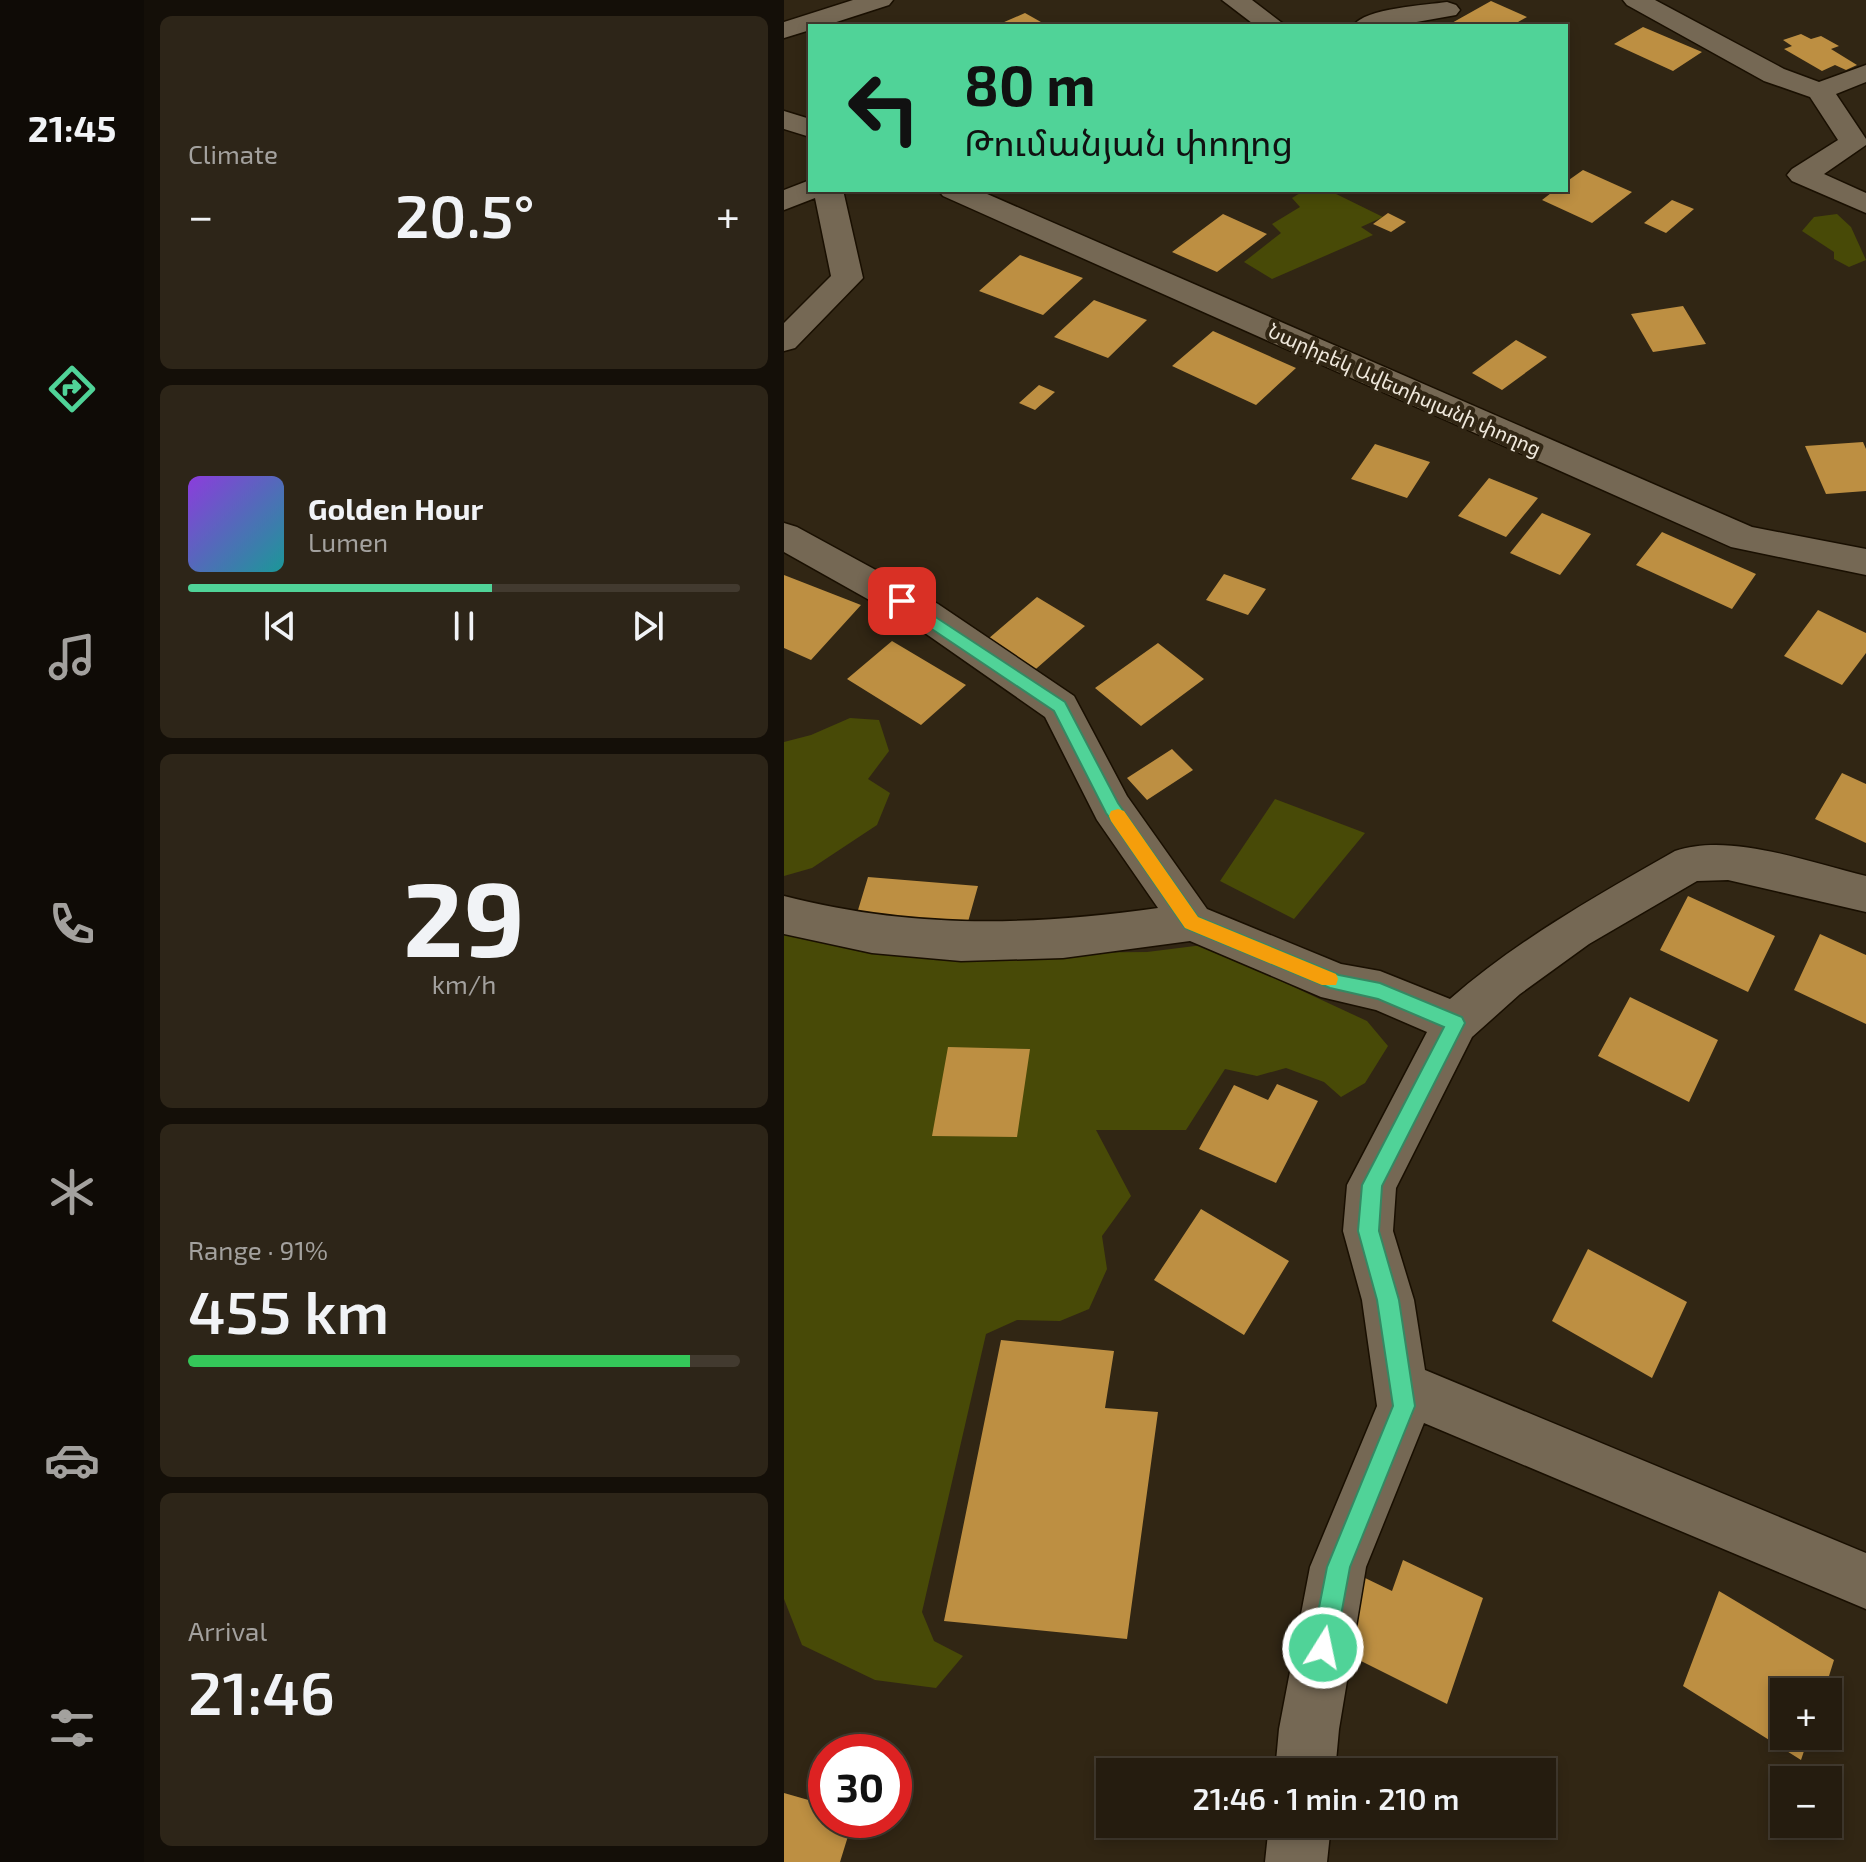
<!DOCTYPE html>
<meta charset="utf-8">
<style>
:root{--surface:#251c0f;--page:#2d2518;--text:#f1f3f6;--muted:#a3a19e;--line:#423a2f;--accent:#50d398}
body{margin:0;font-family:"Exo 2","Noto Sans Armenian",sans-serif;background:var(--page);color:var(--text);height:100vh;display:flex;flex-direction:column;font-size:30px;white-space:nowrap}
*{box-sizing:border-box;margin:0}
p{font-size:26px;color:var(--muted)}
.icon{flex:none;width:44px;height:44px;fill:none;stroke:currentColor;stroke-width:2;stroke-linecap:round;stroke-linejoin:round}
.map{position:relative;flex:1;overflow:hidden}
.side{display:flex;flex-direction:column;gap:16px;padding:16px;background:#140f08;width:640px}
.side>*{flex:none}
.hud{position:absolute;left:24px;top:24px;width:760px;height:168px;border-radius:0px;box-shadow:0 4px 12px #0003,0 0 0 2px var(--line);background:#50d398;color:#111;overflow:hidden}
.tools{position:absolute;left:986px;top:1678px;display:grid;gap:16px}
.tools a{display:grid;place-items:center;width:72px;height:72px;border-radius:0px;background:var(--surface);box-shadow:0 4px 12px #0003,0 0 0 2px var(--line);font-size:40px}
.speed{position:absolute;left:24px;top:1734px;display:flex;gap:16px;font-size:40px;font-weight:700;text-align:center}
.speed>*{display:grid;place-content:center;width:104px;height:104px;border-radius:50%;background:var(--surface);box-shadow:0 4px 12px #0003,0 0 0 2px var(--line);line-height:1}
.speed .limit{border:12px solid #d22;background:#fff;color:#111}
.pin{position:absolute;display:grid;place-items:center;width:68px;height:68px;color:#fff;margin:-34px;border-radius:16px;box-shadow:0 4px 12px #0006}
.me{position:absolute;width:88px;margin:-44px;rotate:10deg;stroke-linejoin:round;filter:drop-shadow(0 0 6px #0008)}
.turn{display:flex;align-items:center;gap:28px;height:168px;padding:0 24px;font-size:36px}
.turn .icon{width:104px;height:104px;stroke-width:2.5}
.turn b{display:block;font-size:56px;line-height:68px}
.big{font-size:60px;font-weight:600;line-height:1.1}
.side .card{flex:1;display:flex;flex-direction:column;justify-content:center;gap:12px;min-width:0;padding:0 28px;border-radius:12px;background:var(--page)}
.side .dial{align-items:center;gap:0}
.dial b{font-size:104px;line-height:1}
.song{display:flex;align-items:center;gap:24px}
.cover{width:96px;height:96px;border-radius:12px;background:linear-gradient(135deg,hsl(270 70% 55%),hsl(180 70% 35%))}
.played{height:8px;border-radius:4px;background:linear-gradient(90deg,var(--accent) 55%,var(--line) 55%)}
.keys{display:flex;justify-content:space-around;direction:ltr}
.heat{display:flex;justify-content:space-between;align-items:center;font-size:44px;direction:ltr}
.charge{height:12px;border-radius:6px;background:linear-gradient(90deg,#34c759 91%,var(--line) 0)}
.trip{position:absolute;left:312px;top:1758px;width:460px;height:80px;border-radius:0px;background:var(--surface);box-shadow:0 4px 12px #0003,0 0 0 2px var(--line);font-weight:600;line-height:80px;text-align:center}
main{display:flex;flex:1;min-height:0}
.tab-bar{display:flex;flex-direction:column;width:144px;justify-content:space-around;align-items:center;background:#0f0b06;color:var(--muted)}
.tab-bar .icon{width:56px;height:56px}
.tab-bar .current{color:var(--accent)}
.tab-bar b{font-size:36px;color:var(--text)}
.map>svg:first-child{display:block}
</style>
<main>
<nav class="tab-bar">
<b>21:45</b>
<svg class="icon current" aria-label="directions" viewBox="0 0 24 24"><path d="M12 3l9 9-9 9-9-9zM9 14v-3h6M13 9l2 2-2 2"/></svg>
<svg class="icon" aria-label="music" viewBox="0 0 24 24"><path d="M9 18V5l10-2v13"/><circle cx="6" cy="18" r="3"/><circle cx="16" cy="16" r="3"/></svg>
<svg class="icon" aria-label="phone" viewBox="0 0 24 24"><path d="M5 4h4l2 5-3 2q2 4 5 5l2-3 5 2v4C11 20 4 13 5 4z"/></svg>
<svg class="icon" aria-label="climate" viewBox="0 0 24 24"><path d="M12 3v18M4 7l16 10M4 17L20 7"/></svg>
<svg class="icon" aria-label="car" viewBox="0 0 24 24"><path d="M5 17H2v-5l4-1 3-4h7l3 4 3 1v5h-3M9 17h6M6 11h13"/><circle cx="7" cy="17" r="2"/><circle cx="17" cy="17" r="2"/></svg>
<svg class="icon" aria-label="filters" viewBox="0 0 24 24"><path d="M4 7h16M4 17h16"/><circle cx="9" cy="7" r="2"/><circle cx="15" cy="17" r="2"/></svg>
</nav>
<section class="side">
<div class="card"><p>Climate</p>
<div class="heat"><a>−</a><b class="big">20.5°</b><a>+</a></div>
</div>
<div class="card">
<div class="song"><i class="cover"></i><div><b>Golden Hour</b><p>Lumen</p></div></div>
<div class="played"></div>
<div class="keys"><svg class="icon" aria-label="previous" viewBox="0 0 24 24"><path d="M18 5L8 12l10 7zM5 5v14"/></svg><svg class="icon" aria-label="pause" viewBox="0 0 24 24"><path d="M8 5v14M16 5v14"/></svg><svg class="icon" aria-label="next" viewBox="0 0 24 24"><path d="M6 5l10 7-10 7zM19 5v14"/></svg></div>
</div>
<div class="card dial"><b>29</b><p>km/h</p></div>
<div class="card"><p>Range · 91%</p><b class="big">455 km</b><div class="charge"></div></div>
<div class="card"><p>Arrival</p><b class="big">21:46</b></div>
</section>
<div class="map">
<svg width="1082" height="1862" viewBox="0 0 1082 1862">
<rect width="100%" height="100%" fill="#312614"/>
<!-- green -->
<path fill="#484a07" d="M 521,190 L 544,190 L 599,217 L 577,227 L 589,235 L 488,279 L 460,262 L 497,233 L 488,224 L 516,207 L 508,198 Z
M 1053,214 L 1067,227 L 1082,260 L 1065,267 L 1050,259 L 1050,252 L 1018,231 L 1030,217 Z
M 66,718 L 95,720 L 105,751 L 84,779 L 106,793 L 93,825 L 28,868 L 0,876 L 0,742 L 27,735 Z
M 491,799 L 581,833 L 510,919 L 436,881 Z
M 0,911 L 253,953 L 363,952 L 419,945 L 583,1021 L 604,1046 L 581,1083 L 557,1097 L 540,1082 L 502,1068 L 473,1076 L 441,1069 L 402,1130 L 312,1130 L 347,1196 L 318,1236 L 323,1269 L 305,1309 L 276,1321 L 233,1320 L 202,1334 L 138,1612 L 150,1641 L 179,1656 L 152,1688 L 91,1680 L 18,1645 L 0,1599 Z"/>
<!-- building -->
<path fill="#bd8f42" d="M 707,1 L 743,17 L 727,26 L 666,24 Z
M 241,13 L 264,26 L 211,26 Z
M 859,27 L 918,52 L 889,71 L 830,44 Z
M 1017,34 L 1027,39 L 1037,36 L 1055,46 L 1047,49 L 1073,65 L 1062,70 L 1051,65 L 1038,71 L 1000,49 L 1008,46 L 999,40 Z
M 799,170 L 848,192 L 808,223 L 758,200 L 771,190 L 782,190 L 782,182 Z
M 888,200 L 910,209 L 882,233 L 860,223 Z
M 604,213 L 622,222 L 607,232 L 589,224 Z
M 439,214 L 483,234 L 433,272 L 388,252 Z
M 236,255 L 299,278 L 259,315 L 195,291 Z
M 310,300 L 363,320 L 324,358 L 270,337 Z
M 899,306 L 922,344 L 869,352 L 847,314 Z
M 429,331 L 512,368 L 472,405 L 388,366 Z
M 732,340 L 763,357 L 718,390 L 688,373 Z
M 255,385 L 271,392 L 251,410 L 235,403 Z
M 1079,442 L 1082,449 L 1082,491 L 1042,494 L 1021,446 Z
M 591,444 L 646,462 L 623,498 L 567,479 Z
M 705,478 L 754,498 L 722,537 L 674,516 Z
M 758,513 L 807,534 L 776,575 L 726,553 Z
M 878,532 L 972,574 L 948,609 L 852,565 Z
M 440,574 L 482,589 L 464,615 L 422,600 Z
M 0,575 L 77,605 L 27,660 L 0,648 Z
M 253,597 L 301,626 L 245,675 L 197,645 Z
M 1034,610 L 1082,633 L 1082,653 L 1058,685 L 1000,656 Z
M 108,641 L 182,685 L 137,725 L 63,679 Z
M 374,643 L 420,679 L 357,726 L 311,688 Z
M 388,749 L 409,770 L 363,800 L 343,778 Z
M 1058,773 L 1082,784 L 1082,843 L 1031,819 Z
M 84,877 L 194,886 L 182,929 L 71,920 Z
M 904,896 L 991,936 L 964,992 L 876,950 Z
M 1036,934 L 1082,955 L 1082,1024 L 1010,990 Z
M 846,997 L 934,1040 L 905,1102 L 814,1056 Z
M 164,1047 L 246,1049 L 233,1137 L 148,1136 Z
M 493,1084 L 534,1101 L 492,1183 L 415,1149 L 450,1085 L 484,1100 Z
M 417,1209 L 505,1261 L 460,1335 L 370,1280 Z
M 804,1249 L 903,1302 L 868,1378 L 768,1321 Z
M 217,1340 L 330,1351 L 321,1408 L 374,1412 L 343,1639 L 160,1621 Z
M 619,1560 L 699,1598 L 663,1704 L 553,1649 L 579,1577 L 608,1591 Z
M 935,1591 L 1050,1660 L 1040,1692 L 1000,1692 L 1000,1736 L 1025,1736 L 1017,1760 L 899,1686 Z
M 0,1793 L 42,1805 L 42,1820 L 69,1820 L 56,1862 L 0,1862 Z"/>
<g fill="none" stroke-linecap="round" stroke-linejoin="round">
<defs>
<path id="minor" d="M 69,0 L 109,0 L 105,5 L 40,26 L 26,26 L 26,30 L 0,38 L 0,22 Z
M 438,0 L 468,0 L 502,26 L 472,26 Z
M 839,0 L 871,0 L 1000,69 L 1035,82 L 1082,65 L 1082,82 L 1052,94 L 1082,139 L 1082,145 L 1040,174 L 1082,193 L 1082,213 L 1008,181 L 1003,175 L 1008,169 L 1054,140 L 1026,97 L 980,81 L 843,5 Z
M 663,2 L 672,5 L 676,10 L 672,15 L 610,26 L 569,26 C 581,8 642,5 663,2 Z
M 0,111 L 26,119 L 26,137 L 0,129 Z
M 26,180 L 26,190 L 59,190 L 79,278 L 11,348 L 0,351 L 0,323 L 47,276 L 31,198 L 0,210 L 0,190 Z
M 154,190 L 194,190 L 968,527 L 1082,549 L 1082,575 L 947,547 L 159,196 Z
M 0,523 L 13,527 L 154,604 L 290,696 L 343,796 L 423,909 L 557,964 L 596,971 L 666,999 C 735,939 812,896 891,851 C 947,832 1026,863 1082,876 L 1082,912 L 944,880 L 913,881 L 805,944 L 736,994 L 688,1037 L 612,1188 L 609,1231 L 630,1300 L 641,1370 L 1082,1553 L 1082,1609 L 640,1423 L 582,1567 L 555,1729 L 551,1772 L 491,1772 L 495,1729 L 526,1567 L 593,1406 L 578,1300 L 559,1231 L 563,1185 L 643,1032 L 592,1010 L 537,997 L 406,941 L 279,958 L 177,961 L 88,953 L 0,934 L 0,896 C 129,929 243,926 374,908 L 313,820 L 261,717 L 128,624 L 0,552 Z
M 485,1824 L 547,1824 L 543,1862 L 481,1862 Z"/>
</defs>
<!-- minor casing -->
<use href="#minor" stroke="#190f01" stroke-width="3"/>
<!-- minor -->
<use href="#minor" fill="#756854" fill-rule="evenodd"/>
</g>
<!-- route -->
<path fill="#50d398" stroke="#348963" stroke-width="2" d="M 118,595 L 281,702 L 334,803 L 414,917 L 555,975 L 596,983 L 678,1017 L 681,1023 L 598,1186 L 595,1231 L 615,1300 L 631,1406 L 566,1567 L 551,1648 L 548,1656 L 539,1660 L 531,1656 L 527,1648 L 543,1567 L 609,1406 L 593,1300 L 574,1231 L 578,1185 L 660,1027 L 594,999 L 546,988 L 401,928 L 322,813 L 270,711 L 112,605 L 112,597 Z"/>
<!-- slow -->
<path fill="#f59e0b" d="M 334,809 L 340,811 L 414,917 L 552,974 L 554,979 L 552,985 L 538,985 L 401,928 L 327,821 L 325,816 L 327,811 Z"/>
<g text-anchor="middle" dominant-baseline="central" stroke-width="8" stroke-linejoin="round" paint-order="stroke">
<!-- far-street labels -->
<g font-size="20" fill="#efe8dc" stroke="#312614">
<text transform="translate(621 389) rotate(24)">Նարիբեկ Ավետիսյանի փողոց</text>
</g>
</g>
</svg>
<div class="tools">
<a>+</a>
<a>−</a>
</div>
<div class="speed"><div class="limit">30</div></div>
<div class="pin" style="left:118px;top:601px;background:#d93025"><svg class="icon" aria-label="arrive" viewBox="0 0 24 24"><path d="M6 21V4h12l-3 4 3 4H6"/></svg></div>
<svg class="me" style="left:539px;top:1648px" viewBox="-20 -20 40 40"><circle r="17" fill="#50d398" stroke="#fff" stroke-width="3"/><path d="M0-11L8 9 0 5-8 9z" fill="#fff"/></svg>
<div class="trip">21:46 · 1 min · 210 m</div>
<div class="hud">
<div class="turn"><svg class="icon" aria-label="left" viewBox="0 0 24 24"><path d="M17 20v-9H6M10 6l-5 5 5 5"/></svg><div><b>80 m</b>Թումանյան փողոց</div></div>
</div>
</div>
</main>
